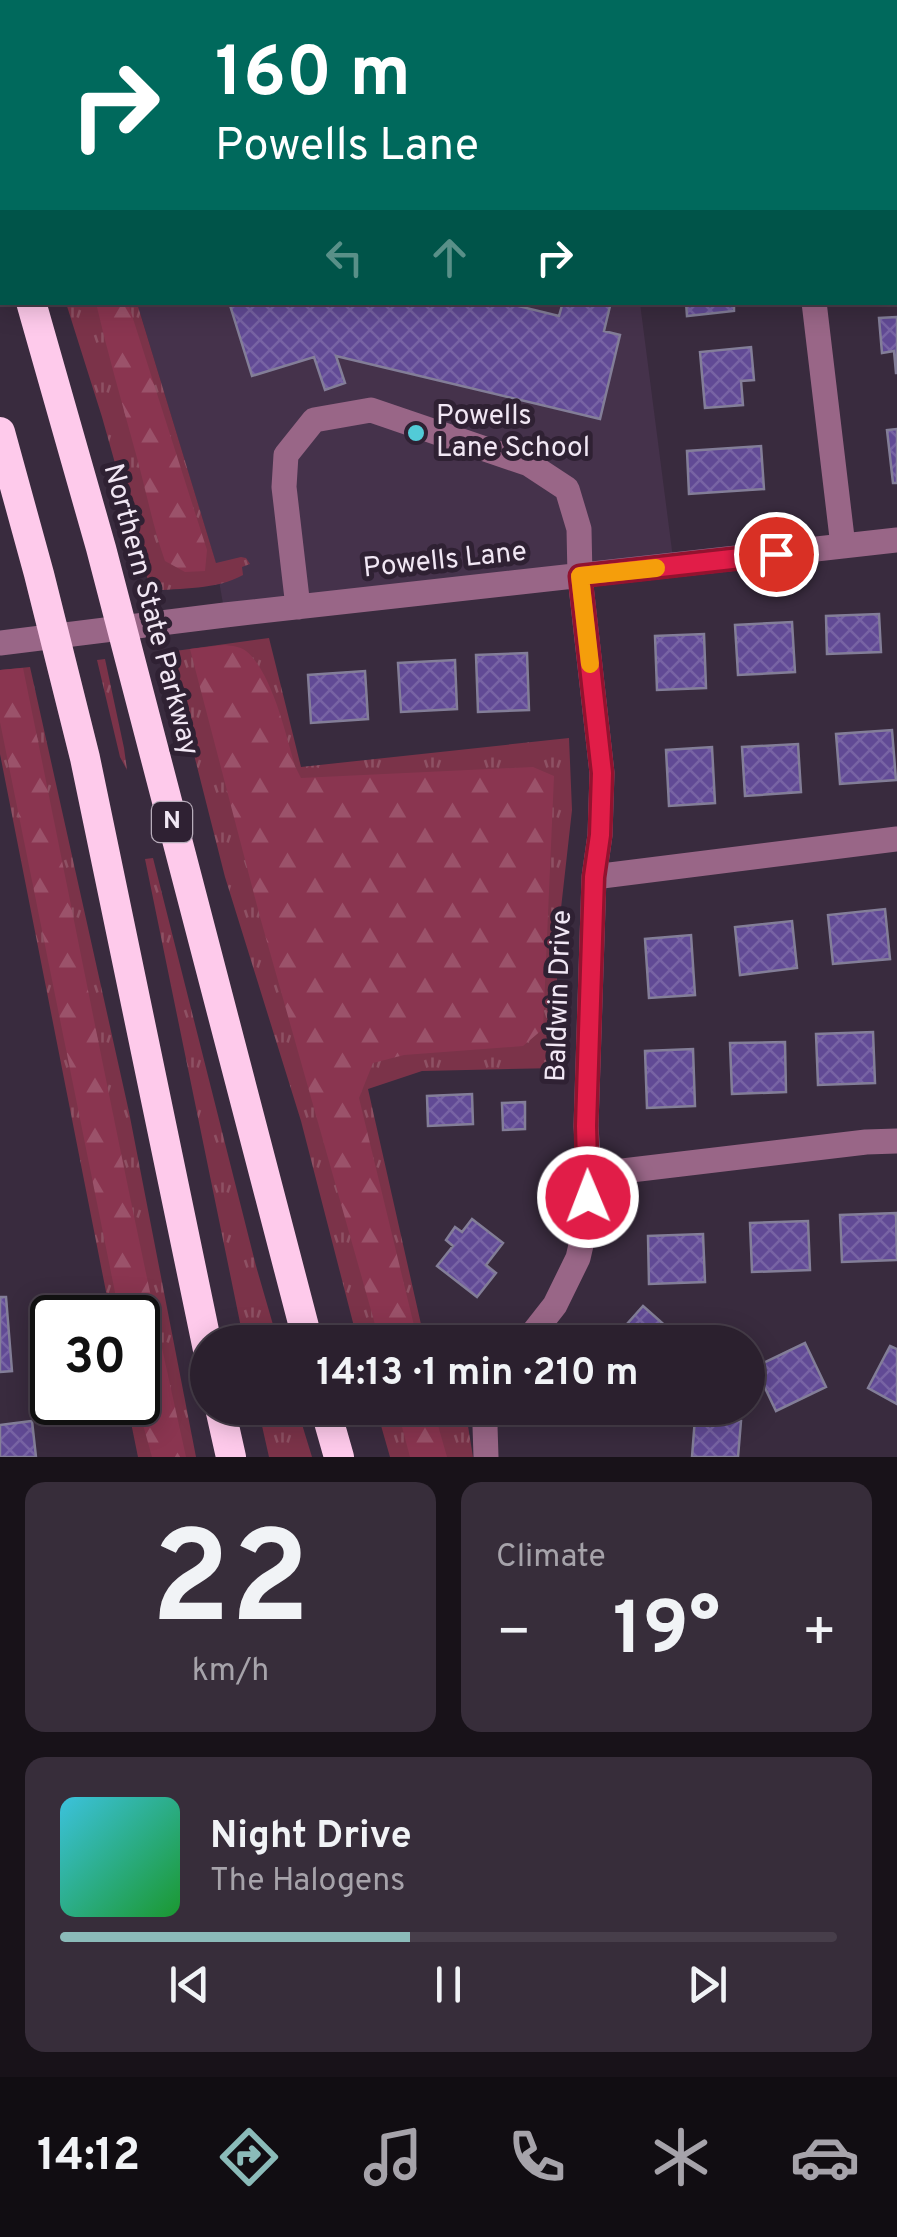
<!DOCTYPE html>
<meta charset="utf-8">
<style>
:root{--surface:#2b202e;--page:#372d3a;--text:#f1f3f6;--muted:#a6a3aa;--line:#473e4a;--accent:#8bbbb9}
body{margin:0;font-family:Overpass,sans-serif;background:var(--page);color:var(--text);height:100vh;display:flex;flex-direction:column;font-size:38px;white-space:nowrap}
*{box-sizing:border-box;margin:0}
p{font-size:32px;color:var(--muted)}
.icon{flex:none;width:55px;height:55px;fill:none;stroke:currentColor;stroke-width:2;stroke-linecap:round;stroke-linejoin:round}
.map{position:relative;height:1457px;overflow:hidden}
.drawer{display:flex;flex-direction:column;gap:25px;padding:25px;background:#181219;flex:1}
.drawer>*{flex:none}
.top-card{position:absolute;left:0px;top:0px;width:898px;height:305px;box-shadow:0 5px 25px #0003,0 0 0 2px var(--line);background:#00695c;color:#fff;overflow:hidden}
.speed{position:absolute;left:30px;top:1295px;display:flex;gap:20px;font-size:50px;font-weight:700;text-align:center}
.speed>*{display:grid;place-content:center;width:130px;height:130px;border-radius:50%;background:var(--surface);box-shadow:0 5px 25px #0003,0 0 0 2px var(--line);line-height:1}
.speed .limit{border:5px solid #111;border-radius:15px;background:#fff;color:#111}
.pin{position:absolute;display:grid;place-items:center;width:85px;height:85px;color:#fff;margin:-42px;border:5px solid #fff;border-radius:50%;box-shadow:0 2px 10px #0007}
.me{position:absolute;width:110px;margin:-55px;rotate:359deg;stroke-linejoin:round;filter:drop-shadow(0 0 8px #0008)}
.turn{display:flex;align-items:center;gap:35px;height:210px;padding:0 50px;font-size:45px}
.turn .icon{width:130px;height:130px;stroke-width:2.5}
.turn b{display:block;font-size:70px;line-height:85px}
.lanes{display:flex;align-items:center;height:95px;padding:0 50px;background:#0003;justify-content:center;gap:50px;direction:ltr}
.lanes .off{opacity:.35}
.big{font-size:75px;font-weight:700;line-height:1.1}
.drawer .widget{flex:1;display:flex;flex-direction:column;justify-content:center;gap:15px;min-width:0;padding:0 35px;border-radius:20px;background:var(--page)}
.drawer .dial{align-items:center;gap:0}
.dial b{font-size:130px;line-height:1}
.song{display:flex;align-items:center;gap:30px}
.cover{width:120px;height:120px;border-radius:15px;background:linear-gradient(135deg,hsl(190 70% 55%),hsl(130 70% 35%))}
.played{height:10px;border-radius:5px;background:linear-gradient(90deg,var(--accent) 45%,var(--line) 45%)}
.keys{display:flex;justify-content:space-around;direction:ltr}
.heat{display:flex;justify-content:space-between;align-items:center;font-size:55px;direction:ltr}
.drawer .tiles{flex:1;display:grid;gap:25px;grid-template-columns:1fr 1fr}
.widget:last-child{grid-column:span 2}
.trip{position:absolute;left:190px;top:1325px;width:575px;height:100px;border-radius:50px;background:var(--surface);box-shadow:0 5px 25px #0003,0 0 0 2px var(--line);font-weight:700;line-height:100px;text-align:center}
.menu{display:flex;height:160px;justify-content:space-around;align-items:center;background:#110d12;color:var(--muted)}
.menu .icon{width:70px;height:70px}
.menu .active{color:var(--accent)}
.menu b{font-size:45px;color:var(--text)}
.map>svg:first-child{display:block}
</style>
<div class="map">
<svg width="897" height="1457" viewBox="0 0 897 1457">
<defs>
<pattern id="grass-tufts" width="24" height="20" patternUnits="userSpaceOnUse" patternTransform="scale(2.5)"><rect width="24" height="20" fill="#7b3349"/><path d="M3 7l-1-3M5 7V3M7 7l1-3M15 17l-1-3M17 17v-4M19 17l1-3" fill="none" stroke="#8e5164"/></pattern>
<pattern id="forest-firs" width="22" height="20" patternUnits="userSpaceOnUse" patternTransform="scale(2.5)"><rect width="22" height="20" fill="#8a3550"/><path d="M5 1l3.5 6h-7zM16 11l3.5 6h-7z" fill="#9b526a"/></pattern>
<pattern id="building-cross-hatch" width="8" height="8" patternUnits="userSpaceOnUse" patternTransform="scale(2.5)"><rect width="8" height="8" fill="#614a95"/><path d="M0 0l8 8M0 8l8-8" fill="none" stroke="#7864a4"/></pattern>
</defs>
<rect width="100%" height="100%" fill="#392b3e"/>
<!-- built -->
<path fill="#45324b" d="M 38,0 L 528,0 L 529,2 L 39,2 Z
M 137,303 L 640,303 L 674,566 L 225,615 L 216,564 Z"/>
<!-- grass -->
<path fill="url(#grass-tufts)" d="M 66,303 L 137,303 L 216,563 L 241,557 L 246,558 L 250,564 L 242,567 L 243,575 C 217,590 180,588 151,591 L 102,417 Z
M 269,638 L 301,767 L 569,738 L 572,810 L 557,944 L 557,1068 L 422,1071 L 368,1089 L 425,1342 L 358,1342 L 301,1121 L 225,877 L 168,652 Z
M 105,659 L 124,748 L 127,770 L 120,757 L 97,660 Z
M 30,667 L 129,1112 L 196,1457 L 138,1457 L 127,1403 L 138,1402 L 138,1318 L 111,1317 L 0,754 L 0,670 Z
M 153,858 L 256,1266 L 278,1342 L 244,1342 L 145,859 Z
M 258,1408 L 297,1408 L 312,1457 L 269,1457 Z
M 376,1408 L 473,1408 L 468,1426 L 473,1457 L 390,1457 Z"/>
<!-- forest -->
<path fill="url(#forest-firs)" d="M 96,303 L 128,303 L 207,550 L 205,571 L 185,572 L 165,561 C 152,524 145,485 134,447 C 121,399 107,351 96,303 Z
M 224,645 C 232,646 239,646 246,651 C 272,672 286,735 295,766 L 301,778 L 533,767 L 554,776 L 543,1029 L 523,1046 L 404,1055 L 373,1063 L 359,1098 L 418,1342 L 380,1342 L 260,917 L 190,649 Z
M 23,668 C 77,931 127,1195 186,1457 L 152,1457 L 137,1403 L 138,1318 L 120,1317 L 0,722 L 0,670 Z
M 397,1408 L 433,1408 L 447,1457 L 410,1457 Z"/>
<!-- building -->
<path fill="url(#building-cross-hatch)" stroke="#837e98" stroke-width="2.5" d="M 410,0 L 488,0 L 490,2 L 407,2 Z
M 583,0 L 638,0 L 633,2 L 584,2 Z
M 229,302 L 502,302 L 559,316 L 563,302 L 611,302 L 604,331 L 620,335 L 600,419 L 336,356 L 345,383 L 325,390 L 314,357 L 252,376 Z
M 686,302 L 734,302 L 734,311 L 687,316 Z
M 897,317 L 897,373 L 896,373 L 894,351 L 882,353 L 879,318 Z
M 751,347 L 754,380 L 741,381 L 743,405 L 705,408 L 700,352 Z
M 897,429 L 897,483 L 893,483 L 887,430 Z
M 761,446 L 764,489 L 689,494 L 687,451 Z
M 879,614 L 881,652 L 827,654 L 826,616 Z
M 792,622 L 795,672 L 738,675 L 735,625 Z
M 704,634 L 706,688 L 657,690 L 655,636 Z
M 527,653 L 529,710 L 478,712 L 476,655 Z
M 455,660 L 457,709 L 401,712 L 398,663 Z
M 365,671 L 368,719 L 311,723 L 308,675 Z
M 892,730 L 896,780 L 840,784 L 836,734 Z
M 798,744 L 801,792 L 745,796 L 742,747 Z
M 712,747 L 715,803 L 669,806 L 666,750 Z
M 885,909 L 890,959 L 833,964 L 828,915 Z
M 792,921 L 797,968 L 740,975 L 735,927 Z
M 691,935 L 695,995 L 649,998 L 645,939 Z
M 873,1032 L 875,1083 L 818,1085 L 816,1034 Z
M 785,1042 L 786,1092 L 732,1094 L 730,1043 Z
M 693,1049 L 695,1106 L 647,1108 L 645,1051 Z
M 472,1094 L 473,1124 L 428,1126 L 427,1096 Z
M 525,1102 L 525,1129 L 503,1130 L 502,1103 Z
M 896,1213 L 897,1260 L 842,1262 L 840,1215 Z
M 472,1219 L 503,1243 L 486,1265 L 496,1273 L 477,1297 L 437,1266 L 453,1246 L 446,1240 L 455,1227 L 462,1232 Z
M 808,1221 L 810,1270 L 752,1272 L 750,1223 Z
M 703,1234 L 705,1282 L 649,1284 L 648,1236 Z
M 0,1297 L 6,1297 L 12,1371 L 0,1372 Z
M 643,1306 L 678,1337 L 673,1342 L 611,1342 Z
M 805,1343 L 826,1387 L 776,1411 L 755,1367 Z
M 890,1346 L 897,1349 L 897,1404 L 868,1388 Z
M 695,1418 L 741,1421 L 738,1457 L 692,1457 Z
M 32,1421 L 36,1457 L 0,1457 L 0,1425 Z"/>
<g fill="none" stroke-linecap="round" stroke-linejoin="round">
<!-- minor -->
<path stroke="#996687" stroke-width="25" d="M 723,0 L 725,2
M 895,155 L 897,154
M 814,302 L 843,546
M 298,607 L 284,487 L 286,455 L 314,420 L 371,410 L 529,464 L 567,489 L 579,529 L 580,577 L 602,773 L 600,835 L 594,877 L 586,1126 L 589,1175 L 587,1219 L 578,1258 L 555,1305 L 526,1342
M 0,643 L 225,615 L 897,540
M 594,877 L 897,839
M 589,1175 L 866,1142 L 897,1141
M 486,1457 L 485,1426 L 490,1408"/>
<!-- highway -->
<path stroke="#fecaeb" stroke-width="30" d="M 0,205 L 2,213
M 31,302 L 101,548 L 308,1342
M 0,432 L 39,574 L 85,758 L 208,1350
M 220,1408 L 231,1457
M 325,1408 L 339,1457"/>
</g>
<g fill="none" stroke-linecap="round" stroke-linejoin="round">
<defs>
<path id="route" d="M 588,1197 L 586,1126 L 594,877 L 600,835 L 602,773 L 580,576 L 776,554"/>
</defs>
<!-- route casing -->
<use href="#route" stroke="#92132f" stroke-width="25"/>
<!-- route -->
<use href="#route" stroke="#e11d48" stroke-width="18"/>
<!-- slow -->
<path stroke="#f59e0b" stroke-width="18" d="M 590,664 L 580,576 L 656,568"/>
</g>
<!-- markers -->
<circle fill="#52cbd7" stroke="#2f2133" stroke-width="4" cx="416" cy="433" r="10"/>
<g text-anchor="middle" dominant-baseline="central" stroke-width="10" stroke-linejoin="round" paint-order="stroke">
<!-- shield labels -->
<rect fill="#2f2133" stroke="#b7acba" stroke-width="2.5" x="152" y="802" width="40" height="40" rx="8"/>
<g font-size="25" font-weight="bold" fill="#f1e7f4">
<text x="172" y="822">N</text>
</g>
<!-- poi labels -->
<g font-size="28" fill="#f1e7f4" stroke="#2f2133" text-anchor="start">
<text x="436" y="417">Powells<tspan x="436" dy="32">Lane School</tspan></text>
</g>
<!-- street labels -->
<g font-size="28" fill="#f1e7f4" stroke="#2f2133">
<text transform="translate(445 561) rotate(-6)">Powells Lane</text>
<text transform="translate(150 610) rotate(75)">Northern State Parkway</text>
<text transform="translate(560 996) rotate(-88)">Baldwin Drive</text>
</g>
</g>
</svg>
<div class="speed"><div class="limit">30</div></div>
<div class="pin" style="left:776px;top:554px;background:#d93025"><svg class="icon" aria-label="arrive" viewBox="0 0 24 24"><path d="M6 21V4h12l-3 4 3 4H6"/></svg></div>
<svg class="me" style="left:588px;top:1197px" viewBox="-20 -20 40 40"><circle r="17" fill="#e11d48" stroke="#fff" stroke-width="3"/><path d="M0-11L8 9 0 5-8 9z" fill="#fff"/></svg>
<div class="trip">14:13 · 1 min · 210 m</div>
<div class="top-card">
<div class="turn"><svg class="icon" aria-label="right" viewBox="0 0 24 24"><path d="M7 20v-9h11M14 6l5 5-5 5"/></svg><div><b>160 m</b>Powells Lane</div></div>
<div class="lanes"><svg class="icon off" aria-label="left" viewBox="0 0 24 24"><path d="M17 20v-9H6M10 6l-5 5 5 5"/></svg><svg class="icon off" aria-label="ahead" viewBox="0 0 24 24"><path d="M12 20V5M6 11l6-6 6 6"/></svg><svg class="icon" aria-label="right" viewBox="0 0 24 24"><path d="M7 20v-9h11M14 6l5 5-5 5"/></svg></div>
</div>
</div>
<section class="drawer">
<div class="tiles">
<div class="widget dial"><b>22</b><p>km/h</p></div>
<div class="widget"><p>Climate</p>
<div class="heat"><a>−</a><b class="big">19°</b><a>+</a></div>
</div>
<div class="widget">
<div class="song"><i class="cover"></i><div><b>Night Drive</b><p>The Halogens</p></div></div>
<div class="played"></div>
<div class="keys"><svg class="icon" aria-label="previous" viewBox="0 0 24 24"><path d="M18 5L8 12l10 7zM5 5v14"/></svg><svg class="icon" aria-label="pause" viewBox="0 0 24 24"><path d="M8 5v14M16 5v14"/></svg><svg class="icon" aria-label="next" viewBox="0 0 24 24"><path d="M6 5l10 7-10 7zM19 5v14"/></svg></div>
</div>
</div>
</section>
<nav class="menu">
<b>14:12</b>
<svg class="icon active" aria-label="directions" viewBox="0 0 24 24"><path d="M12 3l9 9-9 9-9-9zM9 14v-3h6M13 9l2 2-2 2"/></svg>
<svg class="icon" aria-label="music" viewBox="0 0 24 24"><path d="M9 18V5l10-2v13"/><circle cx="6" cy="18" r="3"/><circle cx="16" cy="16" r="3"/></svg>
<svg class="icon" aria-label="phone" viewBox="0 0 24 24"><path d="M5 4h4l2 5-3 2q2 4 5 5l2-3 5 2v4C11 20 4 13 5 4z"/></svg>
<svg class="icon" aria-label="climate" viewBox="0 0 24 24"><path d="M12 3v18M4 7l16 10M4 17L20 7"/></svg>
<svg class="icon" aria-label="car" viewBox="0 0 24 24"><path d="M5 17H2v-5l4-1 3-4h7l3 4 3 1v5h-3M9 17h6M6 11h13"/><circle cx="7" cy="17" r="2"/><circle cx="17" cy="17" r="2"/></svg>
</nav>
